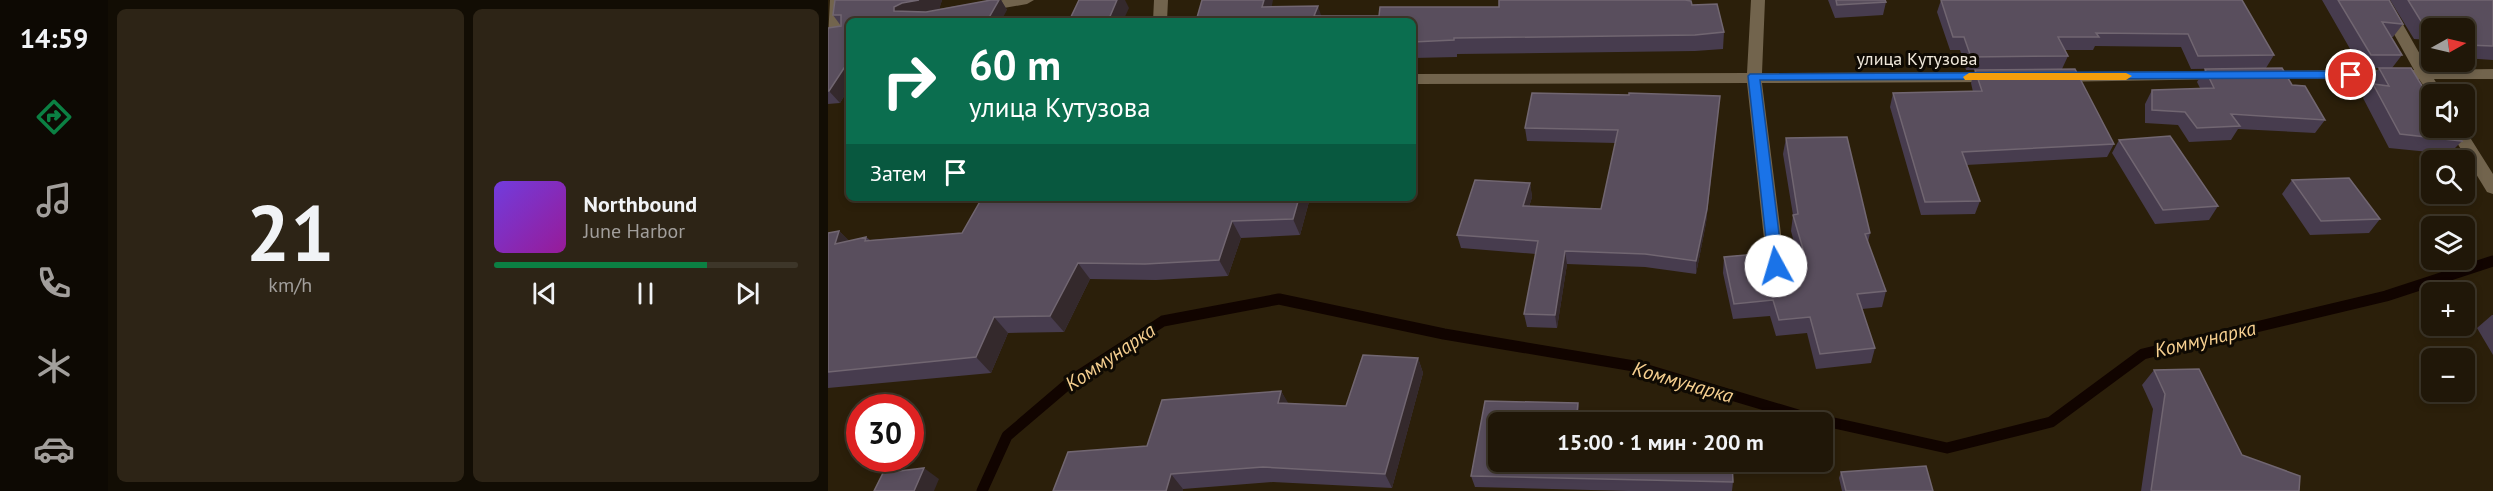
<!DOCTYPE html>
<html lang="ru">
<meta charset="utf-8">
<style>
:root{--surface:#201708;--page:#2d2416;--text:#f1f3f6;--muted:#a29f9c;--line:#3d3629;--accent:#0b8043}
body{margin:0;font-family:"PT Sans",sans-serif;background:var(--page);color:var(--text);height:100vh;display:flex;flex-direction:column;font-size:22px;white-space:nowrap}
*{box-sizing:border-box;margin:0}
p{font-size:20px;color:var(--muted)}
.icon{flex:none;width:33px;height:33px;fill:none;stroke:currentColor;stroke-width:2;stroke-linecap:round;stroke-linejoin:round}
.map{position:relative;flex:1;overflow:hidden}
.drawer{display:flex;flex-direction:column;gap:9px;padding:9px;background:#120d04;width:720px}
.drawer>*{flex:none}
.hud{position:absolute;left:18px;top:18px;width:570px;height:183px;border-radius:9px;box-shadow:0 3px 9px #0003,0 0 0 2px var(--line);background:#0b6e4f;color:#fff;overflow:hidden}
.needle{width:39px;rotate:82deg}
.controls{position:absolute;left:1593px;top:18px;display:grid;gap:12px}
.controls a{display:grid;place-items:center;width:54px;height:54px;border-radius:9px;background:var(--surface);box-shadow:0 3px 9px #0003,0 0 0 2px var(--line);font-size:30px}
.speed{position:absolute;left:18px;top:394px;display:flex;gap:12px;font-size:30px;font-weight:700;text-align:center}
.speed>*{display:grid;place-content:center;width:78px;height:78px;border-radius:50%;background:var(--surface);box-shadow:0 3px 9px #0003,0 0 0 2px var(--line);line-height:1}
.speed .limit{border:9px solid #d22;background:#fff;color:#111}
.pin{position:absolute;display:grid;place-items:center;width:51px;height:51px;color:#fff;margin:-26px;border:3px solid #fff;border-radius:50%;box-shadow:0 2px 6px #0007}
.me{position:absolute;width:66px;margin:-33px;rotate:354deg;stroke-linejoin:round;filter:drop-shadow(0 0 4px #0008)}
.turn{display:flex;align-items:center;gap:21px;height:126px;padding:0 24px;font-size:27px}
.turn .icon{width:78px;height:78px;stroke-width:2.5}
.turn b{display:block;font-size:42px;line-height:51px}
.then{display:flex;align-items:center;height:57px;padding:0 24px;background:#0003;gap:12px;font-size:22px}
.drawer .tile{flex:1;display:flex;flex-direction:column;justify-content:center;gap:9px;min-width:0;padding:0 21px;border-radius:9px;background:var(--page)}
.drawer .dial{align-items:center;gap:0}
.dial b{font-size:78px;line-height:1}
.song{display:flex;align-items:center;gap:18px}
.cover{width:72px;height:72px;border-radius:9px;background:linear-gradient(135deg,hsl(260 70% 55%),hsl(300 70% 35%))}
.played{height:6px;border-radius:3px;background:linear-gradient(90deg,var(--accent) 70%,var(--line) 70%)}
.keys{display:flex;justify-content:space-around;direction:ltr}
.drawer .tiles{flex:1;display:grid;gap:9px;grid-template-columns:repeat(2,1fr)}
.trip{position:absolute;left:660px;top:412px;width:345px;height:60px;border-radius:9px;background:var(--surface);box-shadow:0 3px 9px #0003,0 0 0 2px var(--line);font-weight:800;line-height:60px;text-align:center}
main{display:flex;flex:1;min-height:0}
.dock{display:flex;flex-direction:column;width:108px;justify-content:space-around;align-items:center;background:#0d0903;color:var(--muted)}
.dock .icon{width:42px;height:42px}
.dock .current{color:var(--accent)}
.dock b{font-size:27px;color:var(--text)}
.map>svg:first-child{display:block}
</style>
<main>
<nav class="dock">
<b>14:59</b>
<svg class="icon current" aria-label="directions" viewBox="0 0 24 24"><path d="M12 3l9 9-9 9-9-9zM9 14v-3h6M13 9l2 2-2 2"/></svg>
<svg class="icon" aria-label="music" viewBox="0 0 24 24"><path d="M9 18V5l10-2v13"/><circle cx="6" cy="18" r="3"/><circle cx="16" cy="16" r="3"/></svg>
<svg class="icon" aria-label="phone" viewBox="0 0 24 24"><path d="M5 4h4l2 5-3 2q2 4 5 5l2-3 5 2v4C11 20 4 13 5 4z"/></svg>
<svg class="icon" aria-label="climate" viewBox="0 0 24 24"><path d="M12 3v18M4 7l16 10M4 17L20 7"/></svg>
<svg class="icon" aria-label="car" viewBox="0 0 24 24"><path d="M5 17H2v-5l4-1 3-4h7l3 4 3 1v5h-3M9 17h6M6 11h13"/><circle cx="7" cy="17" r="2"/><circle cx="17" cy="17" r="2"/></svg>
</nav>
<section class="drawer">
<div class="tiles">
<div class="tile dial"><b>21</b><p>km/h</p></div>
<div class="tile">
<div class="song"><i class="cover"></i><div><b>Northbound</b><p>June Harbor</p></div></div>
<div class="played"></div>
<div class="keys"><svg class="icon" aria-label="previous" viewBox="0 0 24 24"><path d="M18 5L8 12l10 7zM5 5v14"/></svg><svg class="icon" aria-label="pause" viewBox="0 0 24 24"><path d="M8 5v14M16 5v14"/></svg><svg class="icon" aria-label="next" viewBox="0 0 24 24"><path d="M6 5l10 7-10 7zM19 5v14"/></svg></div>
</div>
</div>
</section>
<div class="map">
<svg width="1665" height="491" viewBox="0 0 1665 491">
<rect width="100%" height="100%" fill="#2b1f0a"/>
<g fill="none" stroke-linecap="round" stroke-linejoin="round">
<!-- stream -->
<path stroke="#110400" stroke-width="11" d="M 154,491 L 179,436 L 247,378 L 335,321 L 451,299 L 616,334 L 806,366 L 970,415 L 1119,448 L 1223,422 L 1315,354 L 1558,296 L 1665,261"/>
<!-- minor -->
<path fill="#72644d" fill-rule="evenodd" d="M 2,0 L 16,0 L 11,35 L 4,39 L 0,38 Z
M 175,0 L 206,0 L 199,4 L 153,12 L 146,8 L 148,5 Z
M 326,0 L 340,0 L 339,21 L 325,21 Z
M 923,0 L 937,0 L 934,73 L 1168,72 L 1176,77 L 1168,82 L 934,83 L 957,266 L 954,271 L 948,273 L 942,271 L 939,266 L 919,83 L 585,84 L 585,74 L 919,73 Z
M 1547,0 L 1561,0 L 1601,70 L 1665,69 L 1665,79 L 1606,79 L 1615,94 L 1604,94 L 1604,98 L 1591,79 L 1431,79 L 1428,76 L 1431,73 L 1436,71 L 1586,70 Z
M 1396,71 L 1401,73 L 1404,76 L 1401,79 L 1226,82 L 1218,77 L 1226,72 Z
M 1620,128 L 1636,128 L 1665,174 L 1665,194 L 1659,192 Z"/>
</g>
<!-- wall -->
<path fill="#473c4e" d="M 7,0 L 114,0 L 111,9 L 163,0 L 173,0 L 179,10 L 21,21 L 21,88 L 12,103 L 0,104 L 0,28 L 13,26 L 5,15 Z
M 1000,0 L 1057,0 L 1058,2 L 1055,15 L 1007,18 Z
M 1113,0 L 1414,0 L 1446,55 L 1438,68 L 1363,69 L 1353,47 L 1267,46 L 1265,50 L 1236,50 L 1240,56 L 1234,69 L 1138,70 L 1132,50 L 1122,50 L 1109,12 Z
M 1494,0 L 1561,0 L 1575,24 L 1565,37 L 1563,37 L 1574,55 L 1564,68 L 1533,68 Z
M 1562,0 L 1665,0 L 1665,60 L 1636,58 L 1636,28 L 1604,28 L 1604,40 L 1586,39 Z
M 864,5 L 896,32 L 895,49 L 867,51 L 629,54 L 629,57 L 585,58 L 585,21 L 368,21 L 444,7 L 493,16 L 551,16 L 671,7 Z
M 1551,68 L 1596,89 L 1634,141 L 1621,154 L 1561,148 L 1535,98 L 1544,86 L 1541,81 Z
M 1377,69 L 1464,85 L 1497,120 L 1487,133 L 1410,129 L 1403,140 L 1361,142 L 1350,125 L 1317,123 L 1317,104 L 1324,90 L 1372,88 L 1369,82 Z
M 1147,70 L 1286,144 L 1279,157 L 1138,165 L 1152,201 L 1147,214 L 1093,215 L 1062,107 L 1065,93 L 1145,92 L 1143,83 Z
M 801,95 L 892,96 L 878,223 L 868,274 L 817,267 L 739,264 L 729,328 L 699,327 L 696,314 L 708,254 L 633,248 L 629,235 L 702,183 L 704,197 L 701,207 L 773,209 L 788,143 L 699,141 L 697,128 Z
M 958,138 L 1042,233 L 1040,242 L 1058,291 L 1054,307 L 1034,309 L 1047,348 L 1043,363 L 988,369 L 979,333 L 948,336 L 942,316 L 905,319 L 895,273 L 896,257 L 944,257 L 951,259 L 959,256 L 968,250 L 963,231 L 965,215 L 955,154 Z
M 1291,140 L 1390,206 L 1381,220 L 1327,224 L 1284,153 Z
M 1464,180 L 1552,219 L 1541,233 L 1482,235 L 1454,194 Z
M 154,198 L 482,198 L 472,235 L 413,238 L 400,276 L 328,280 L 262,279 L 236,332 L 180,333 L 163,373 L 0,388 L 0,233 L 11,231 L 21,241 L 38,237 L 42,240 L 134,233 Z
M 1664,315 L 1665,315 L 1665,355 L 1649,328 Z
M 590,358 L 595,373 L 564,488 L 445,482 L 355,489 L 355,491 L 225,491 L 319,446 L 453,391 L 460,404 L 518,406 Z
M 1326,370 L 1414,455 L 1471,491 L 1313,491 L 1325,409 L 1314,385 Z
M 657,401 L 750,403 L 752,416 L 751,423 L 670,423 L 670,462 L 904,462 L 905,482 L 904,491 L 800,491 L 647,487 L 643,476 Z
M 1013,472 L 1105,491 L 1014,491 L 1011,478 Z"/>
<!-- shaded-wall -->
<path fill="#34292c" d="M 91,0 L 114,0 L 111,10 L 83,15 L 66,11 L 66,7 L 74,3 Z
M 171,0 L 173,0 L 179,10 L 173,21 L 159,21 Z
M 289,0 L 297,0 L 301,8 L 295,21 L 280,21 Z
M 436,0 L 445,0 L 441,21 L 434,7 Z
M 490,6 L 495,21 L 486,16 Z
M 20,62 L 21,64 L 21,88 L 12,103 L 1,91 Z
M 892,96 L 878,223 L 868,274 L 868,261 Z
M 702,183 L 704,197 L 697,219 L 695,206 Z
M 471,198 L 482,198 L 472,235 L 465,219 Z
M 404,221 L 413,238 L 400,276 L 391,260 Z
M 11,231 L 28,247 L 7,244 Z
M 737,251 L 739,264 L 729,328 L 727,315 Z
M 250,263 L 262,279 L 236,332 L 222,316 Z
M 166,317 L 180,333 L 163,373 L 148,357 Z
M 590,358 L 595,373 L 564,488 L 557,474 Z
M 453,391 L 462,406 L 450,403 Z
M 750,403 L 752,416 L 751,423 L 748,423 Z
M 96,468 L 111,479 L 106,491 L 86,491 Z
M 343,474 L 355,489 L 355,491 L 338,491 Z"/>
<!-- building -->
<path fill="#594e5d" stroke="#716671" stroke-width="1.5" d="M 7,0 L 91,0 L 74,3 L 66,7 L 66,11 L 98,12 L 163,0 L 171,0 L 159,21 L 21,21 L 21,62 L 20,62 L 1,91 L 0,91 L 0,28 L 13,26 L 13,15 L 5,15 Z
M 251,0 L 289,0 L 280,21 L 241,21 Z
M 374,0 L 436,0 L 434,7 L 490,6 L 486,16 L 551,16 L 552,7 L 671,7 L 671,0 L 857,0 L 863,1 L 864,5 L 889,4 L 896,32 L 867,35 L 626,38 L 626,40 L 585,42 L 585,21 L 396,21 L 397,19 L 379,21 L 368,21 Z
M 1008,0 L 1057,0 L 1058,2 L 1009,5 Z
M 1113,0 L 1414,0 L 1446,55 L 1370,56 L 1360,34 L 1268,33 L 1271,37 L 1230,37 L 1240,56 L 1143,57 L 1136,37 L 1125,37 Z
M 1510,0 L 1561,0 L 1575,24 L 1554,22 L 1574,55 L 1543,55 Z
M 1580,0 L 1665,0 L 1665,46 L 1638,45 L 1636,43 L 1636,28 L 1625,28 L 1596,26 Z
M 1454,68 L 1464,85 L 1477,86 L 1497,120 L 1403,114 L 1412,126 L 1369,128 L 1357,112 L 1324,110 L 1324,90 L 1386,88 L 1377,69 Z
M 1551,68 L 1583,68 L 1596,89 L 1603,90 L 1606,94 L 1604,94 L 1604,128 L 1626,128 L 1634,141 L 1572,134 L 1545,84 L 1561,86 Z
M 1247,69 L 1286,144 L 1134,152 L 1152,201 L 1097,202 L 1065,93 L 1154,91 L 1147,70 Z
M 704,93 L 801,95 L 801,93 L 892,96 L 879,209 L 868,261 L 817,254 L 737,251 L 727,315 L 696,314 L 710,241 L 629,235 L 647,180 L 702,183 L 695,206 L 773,209 L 790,130 L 697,128 Z
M 1342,136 L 1390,206 L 1335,210 L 1291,140 Z
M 1019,137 L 1042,233 L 1037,234 L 1058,291 L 1029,294 L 1047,348 L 992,354 L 982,317 L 951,320 L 945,300 L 906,304 L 896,257 L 940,253 L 944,257 L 951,259 L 959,256 L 962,251 L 975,249 L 965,215 L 970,214 L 958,138 Z
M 1521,178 L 1552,219 L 1493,221 L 1464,180 Z
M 154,198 L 471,198 L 465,219 L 404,221 L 391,260 L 317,264 L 250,263 L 222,316 L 166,317 L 148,357 L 0,372 L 0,233 L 11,231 L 7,244 L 38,237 L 37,241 L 134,233 Z
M 535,355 L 590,358 L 557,474 L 435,467 L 343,474 L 338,491 L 225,491 L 240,452 L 319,446 L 334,400 L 453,391 L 450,403 L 518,406 Z
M 1371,369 L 1414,455 L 1472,476 L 1471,491 L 1323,491 L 1337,394 L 1326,370 Z
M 657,401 L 750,403 L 748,423 L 670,423 L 670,462 L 904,462 L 905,482 L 643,476 Z
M 1098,466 L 1105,491 L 1018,491 L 1013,472 Z
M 96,468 L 86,491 L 46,491 L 55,473 Z"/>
<!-- route -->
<path fill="#1a73e8" stroke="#114b97" stroke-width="1.5" d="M 1523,71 L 1527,72 L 1527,78 L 932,80 L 955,266 L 948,271 L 941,266 L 920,76 L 922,74 Z"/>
<!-- slow -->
<path fill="#f59e0b" d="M 1141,73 L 1298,73 L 1304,76 L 1298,80 L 1137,80 L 1135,77 Z"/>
<g text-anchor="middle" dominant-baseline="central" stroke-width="6" stroke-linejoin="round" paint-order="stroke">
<!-- street labels -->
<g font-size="18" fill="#f0e8db" stroke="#0f0a03">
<text x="1089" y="58">улица Кутузова</text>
</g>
<!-- water labels -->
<g font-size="20" font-style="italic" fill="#f7d090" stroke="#0f0a03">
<text transform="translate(1377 339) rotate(-13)">Коммунарка</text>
<text transform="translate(282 357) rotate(-34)">Коммунарка</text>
<text transform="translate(855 382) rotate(16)">Коммунарка</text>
</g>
</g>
</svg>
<div class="controls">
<a><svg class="needle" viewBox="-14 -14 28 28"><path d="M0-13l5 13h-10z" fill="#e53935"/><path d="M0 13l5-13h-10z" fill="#a29f9c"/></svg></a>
<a><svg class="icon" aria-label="sound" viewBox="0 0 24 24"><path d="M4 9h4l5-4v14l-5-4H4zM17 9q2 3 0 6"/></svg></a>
<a><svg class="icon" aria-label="search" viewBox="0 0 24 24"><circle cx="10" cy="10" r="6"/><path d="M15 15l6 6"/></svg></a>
<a><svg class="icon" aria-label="layers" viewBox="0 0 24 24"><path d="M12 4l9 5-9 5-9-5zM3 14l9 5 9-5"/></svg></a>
<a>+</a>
<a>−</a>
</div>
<div class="speed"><div class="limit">30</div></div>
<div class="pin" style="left:1523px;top:75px;background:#d93025"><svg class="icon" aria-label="arrive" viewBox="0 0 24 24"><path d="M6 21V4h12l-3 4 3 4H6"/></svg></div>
<svg class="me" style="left:948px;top:266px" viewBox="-20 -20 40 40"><circle r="19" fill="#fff"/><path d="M0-13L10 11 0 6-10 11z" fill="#1a73e8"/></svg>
<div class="trip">15:00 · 1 мин · 200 m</div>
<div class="hud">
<div class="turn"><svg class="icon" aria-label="right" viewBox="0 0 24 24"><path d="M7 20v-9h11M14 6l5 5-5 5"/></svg><div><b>60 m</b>улица Кутузова</div></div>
<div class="then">Затем<svg class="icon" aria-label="arrive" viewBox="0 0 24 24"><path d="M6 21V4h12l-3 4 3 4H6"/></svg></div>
</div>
</div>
</main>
